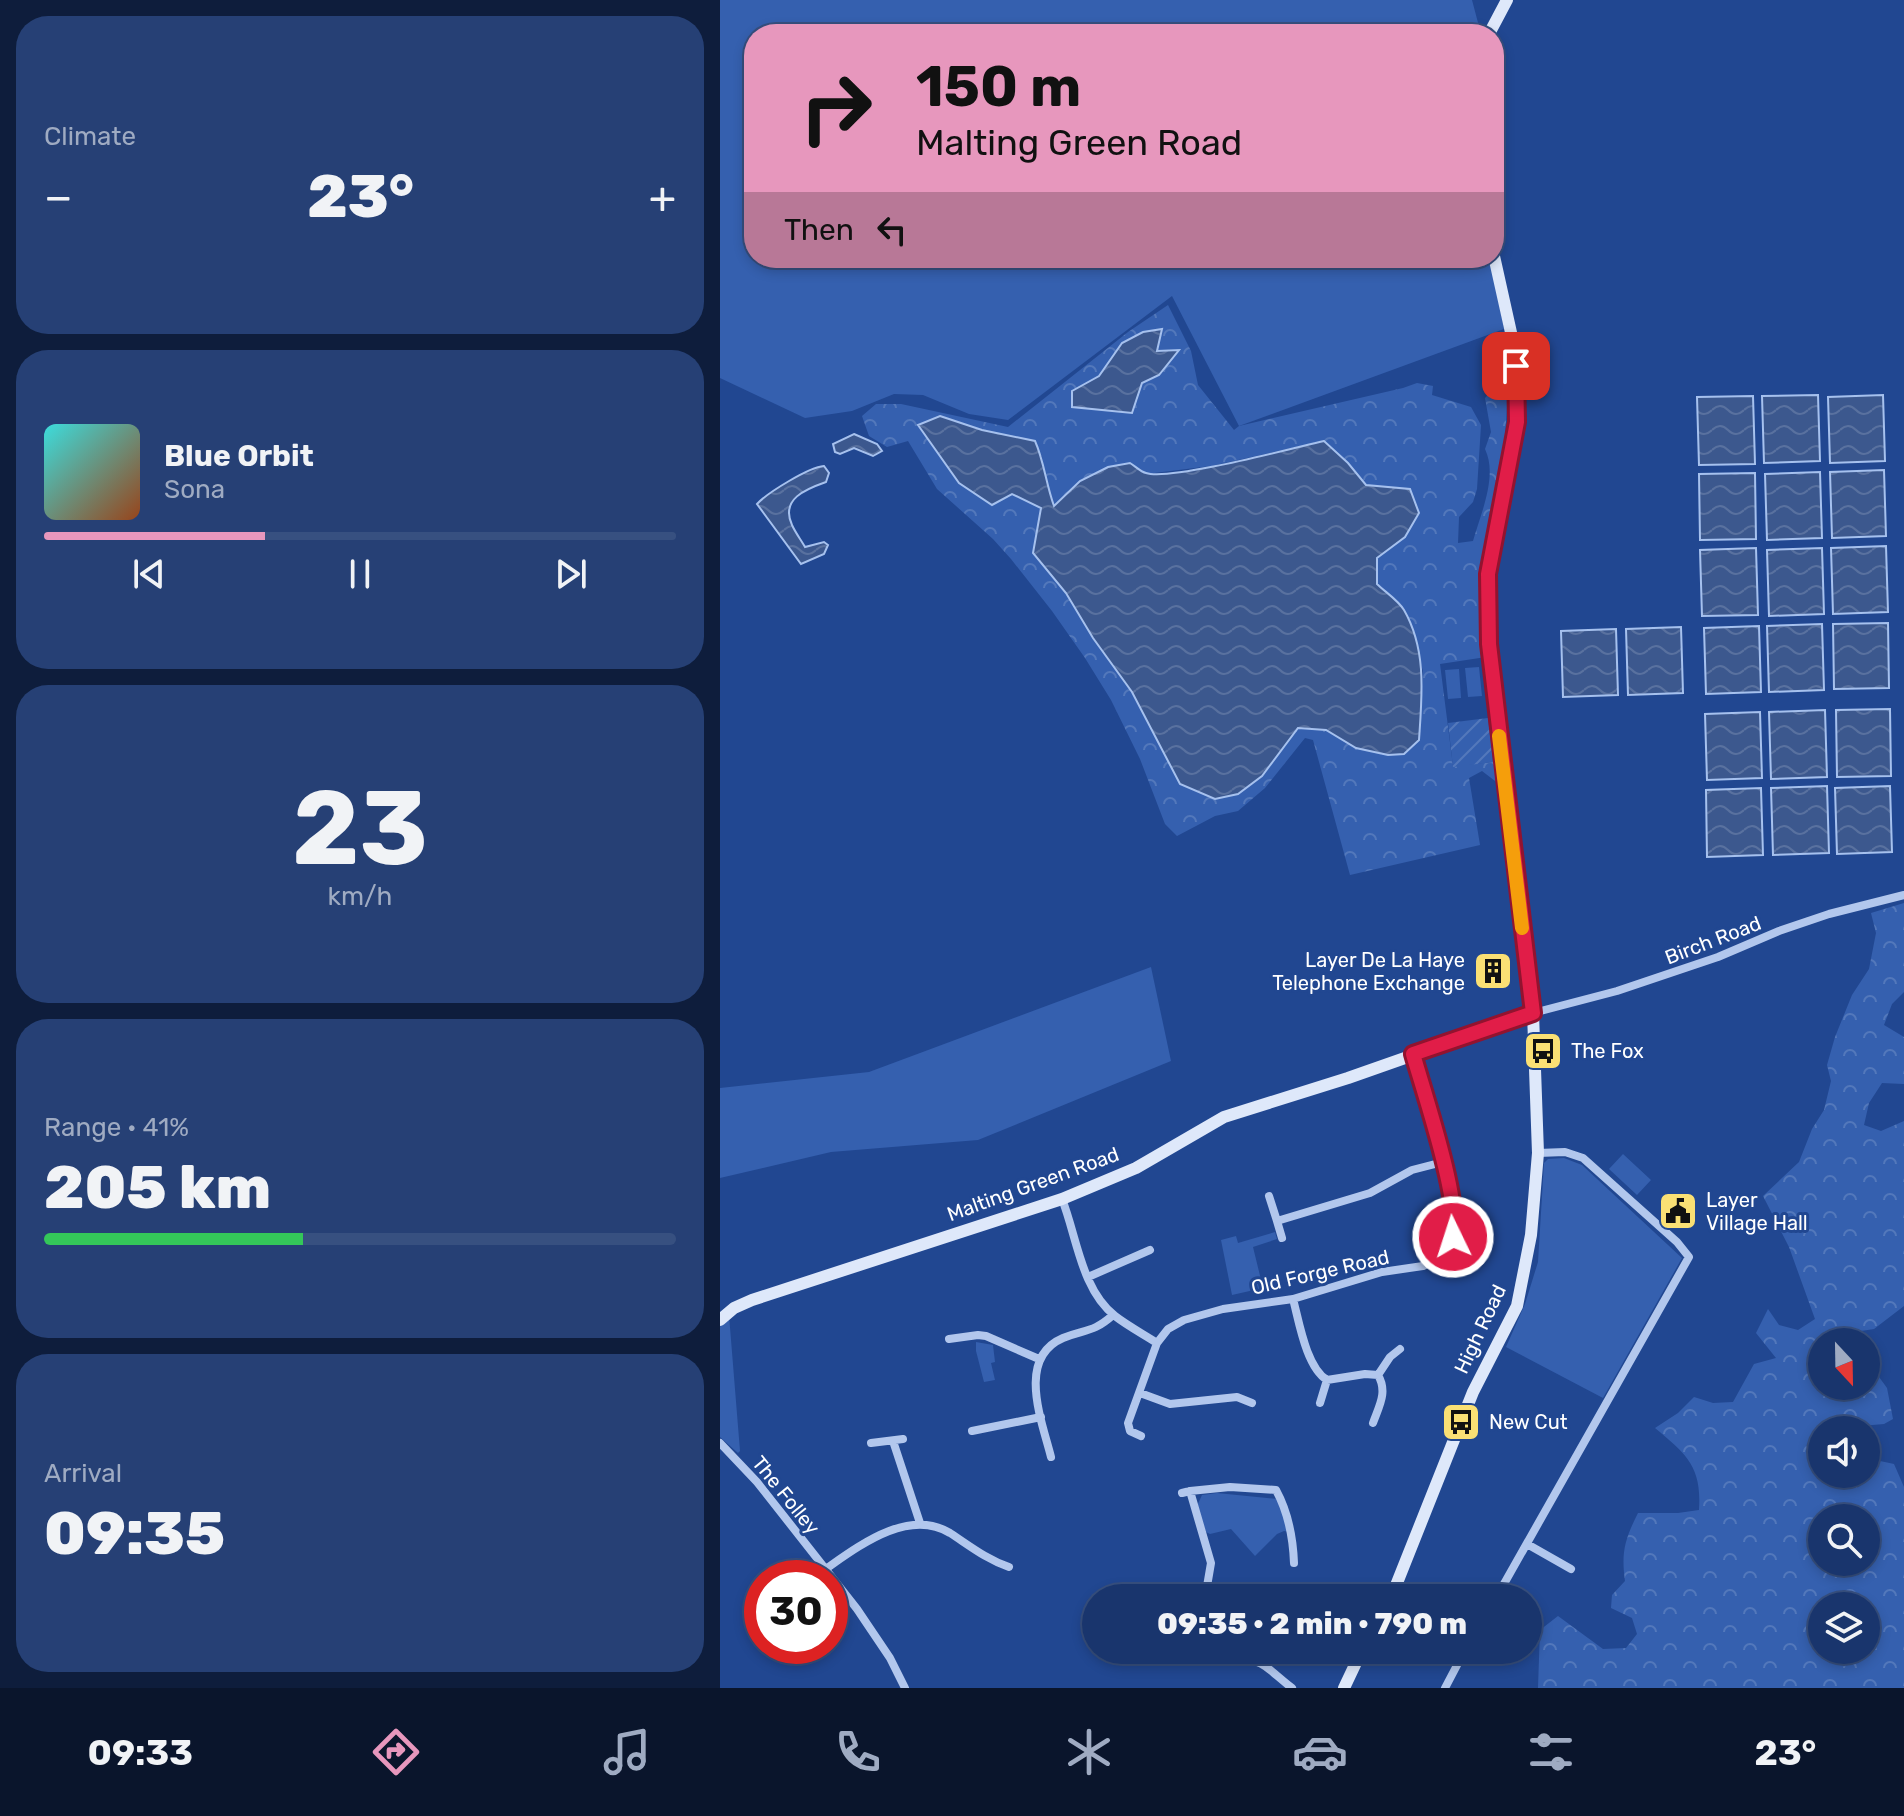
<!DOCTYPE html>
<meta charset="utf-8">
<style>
:root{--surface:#19356d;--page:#264075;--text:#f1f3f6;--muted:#9fabc2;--line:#375080;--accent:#e797bd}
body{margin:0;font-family:Rubik,sans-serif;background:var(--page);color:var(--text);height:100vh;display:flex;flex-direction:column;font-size:30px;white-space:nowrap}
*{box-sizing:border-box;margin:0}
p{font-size:26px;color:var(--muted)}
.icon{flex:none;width:44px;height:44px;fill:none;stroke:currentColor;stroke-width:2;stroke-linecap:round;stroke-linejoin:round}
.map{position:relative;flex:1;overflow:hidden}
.sheet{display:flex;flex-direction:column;gap:16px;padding:16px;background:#0e1d3c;width:720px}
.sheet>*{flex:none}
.top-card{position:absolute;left:24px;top:24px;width:760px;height:244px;border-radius:32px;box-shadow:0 4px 12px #0003,0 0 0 2px var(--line);background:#e797bd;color:#111;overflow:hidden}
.needle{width:52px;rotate:158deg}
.controls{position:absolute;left:1088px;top:1328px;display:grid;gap:16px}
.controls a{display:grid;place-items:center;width:72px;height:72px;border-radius:50%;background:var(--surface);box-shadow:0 4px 12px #0003,0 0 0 2px var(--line);font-size:40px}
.speed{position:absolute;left:24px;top:1560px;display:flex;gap:16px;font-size:40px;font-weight:700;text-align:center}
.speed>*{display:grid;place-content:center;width:104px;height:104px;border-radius:50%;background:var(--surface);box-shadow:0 4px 12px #0003,0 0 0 2px var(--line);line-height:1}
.speed .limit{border:12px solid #d22;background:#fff;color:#111}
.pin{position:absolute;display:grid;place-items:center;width:68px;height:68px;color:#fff;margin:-34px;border-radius:16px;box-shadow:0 4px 12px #0006}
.me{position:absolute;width:88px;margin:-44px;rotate:356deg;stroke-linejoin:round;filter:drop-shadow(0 0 6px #0008)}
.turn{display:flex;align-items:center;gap:28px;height:168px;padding:0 40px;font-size:36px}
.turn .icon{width:104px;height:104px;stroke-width:2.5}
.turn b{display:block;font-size:56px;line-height:68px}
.then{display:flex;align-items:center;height:76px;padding:0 40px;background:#0003;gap:16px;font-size:30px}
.big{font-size:60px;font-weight:800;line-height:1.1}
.sheet .widget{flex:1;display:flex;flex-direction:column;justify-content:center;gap:12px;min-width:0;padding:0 28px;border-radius:32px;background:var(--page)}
.sheet .dial{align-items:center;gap:0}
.dial b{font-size:104px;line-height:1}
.song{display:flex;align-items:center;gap:24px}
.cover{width:96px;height:96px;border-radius:12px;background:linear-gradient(135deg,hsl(180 70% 55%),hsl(20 70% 35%))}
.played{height:8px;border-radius:4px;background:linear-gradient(90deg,var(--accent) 35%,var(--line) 35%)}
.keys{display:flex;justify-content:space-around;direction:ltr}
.heat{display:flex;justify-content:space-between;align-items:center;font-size:44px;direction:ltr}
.charge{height:12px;border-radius:6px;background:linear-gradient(90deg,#34c759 41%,var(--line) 0)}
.trip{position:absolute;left:362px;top:1584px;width:460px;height:80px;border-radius:40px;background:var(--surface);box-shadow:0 4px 12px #0003,0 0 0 2px var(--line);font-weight:800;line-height:80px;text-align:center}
.tab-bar{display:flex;height:128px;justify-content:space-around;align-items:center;background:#0a152c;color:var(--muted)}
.tab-bar .icon{width:56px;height:56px}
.tab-bar .current{color:var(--accent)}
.tab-bar b{font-size:36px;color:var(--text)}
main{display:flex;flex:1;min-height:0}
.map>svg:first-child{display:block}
</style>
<main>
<section class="sheet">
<div class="widget"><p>Climate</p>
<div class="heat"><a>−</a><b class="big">23°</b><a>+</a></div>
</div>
<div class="widget">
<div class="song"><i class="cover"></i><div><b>Blue Orbit</b><p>Sona</p></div></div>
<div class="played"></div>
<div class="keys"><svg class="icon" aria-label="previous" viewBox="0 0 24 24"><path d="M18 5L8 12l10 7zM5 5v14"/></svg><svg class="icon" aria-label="pause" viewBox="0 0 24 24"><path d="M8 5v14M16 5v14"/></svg><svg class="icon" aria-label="next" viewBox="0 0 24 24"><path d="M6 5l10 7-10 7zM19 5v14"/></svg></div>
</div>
<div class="widget dial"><b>23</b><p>km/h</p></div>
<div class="widget"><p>Range · 41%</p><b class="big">205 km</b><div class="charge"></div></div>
<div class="widget"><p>Arrival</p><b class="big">09:35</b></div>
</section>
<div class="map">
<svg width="1184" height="1688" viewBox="0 0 1184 1688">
<defs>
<pattern id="forest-crowns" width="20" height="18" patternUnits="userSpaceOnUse" patternTransform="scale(2)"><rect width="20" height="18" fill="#3560af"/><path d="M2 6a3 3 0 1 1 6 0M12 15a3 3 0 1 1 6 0" fill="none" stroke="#5378bb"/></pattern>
<pattern id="garden-furrows" width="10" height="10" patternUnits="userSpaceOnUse" patternTransform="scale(2)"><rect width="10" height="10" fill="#3560af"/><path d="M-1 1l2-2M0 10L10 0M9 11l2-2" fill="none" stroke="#5378bb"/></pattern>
<pattern id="water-waves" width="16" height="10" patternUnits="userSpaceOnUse" patternTransform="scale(2)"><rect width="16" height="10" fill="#3c588e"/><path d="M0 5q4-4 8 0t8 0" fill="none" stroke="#59719f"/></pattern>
</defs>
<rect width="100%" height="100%" fill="#214791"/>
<!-- green -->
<path fill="#3560af" d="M 0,0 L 752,0 L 761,34 L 34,34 L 34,258 L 770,258 L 784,329 L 519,426 L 452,296 L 288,420 L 249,414 L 203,395 L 174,394 L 132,411 L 85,418 L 0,378 Z
M 759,667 L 762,696 L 748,697 L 745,668 Z
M 739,669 L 741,698 L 728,699 L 725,670 Z
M 431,967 L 451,1061 L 258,1140 L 111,1152 L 0,1178 L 0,1088 L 149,1072 Z
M 903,1154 L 931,1180 L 917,1195 L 889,1169 Z
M 844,1158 L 862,1165 L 962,1258 L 883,1398 L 786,1347 L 805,1304 L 818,1262 L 824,1163 L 828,1159 Z
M 555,1232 L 557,1239 L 533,1247 L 543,1288 L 512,1295 L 501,1240 L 516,1236 L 518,1243 Z
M 9,1315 L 20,1451 L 18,1453 L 0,1437 L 0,1324 Z
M 256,1342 L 273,1345 L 275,1362 L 271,1363 L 275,1380 L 264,1382 L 256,1351 Z
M 497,1493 L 558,1499 L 569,1532 L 564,1531 L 557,1534 L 535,1556 L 511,1529 L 490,1534 L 486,1532 L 477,1506 L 482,1495 Z"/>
<!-- forest -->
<path fill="url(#forest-crowns)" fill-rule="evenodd" d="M 448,305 L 471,351 L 478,385 L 514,430 L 519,426 L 683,388 L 697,383 L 713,386 L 712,395 L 751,407 L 761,425 L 757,489 L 753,502 L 739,517 L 738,543 L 753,541 C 761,513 778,476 765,449 L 771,432 L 765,398 L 777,385 L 788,394 L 784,450 L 763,564 L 762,595 L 766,657 L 720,664 L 733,766 L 773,762 C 780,769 780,774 779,784 L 762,771 L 749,778 L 760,845 L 630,875 L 593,740 L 585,738 L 545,788 L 518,811 L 495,816 L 457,836 L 445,824 L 420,759 L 391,700 L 365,658 L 332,611 L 291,559 L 273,539 L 217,489 L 188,441 L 167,447 L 149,436 L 142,416 L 156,404 L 181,404 L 288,427 L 408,332 ZM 402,343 L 437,351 L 457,350 L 439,375 L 421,383 L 417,401 L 352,391 L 379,376 ZM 220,416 L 262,430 L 322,456 L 323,473 L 334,506 L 341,500 L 426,474 L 491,466 L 603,441 L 628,463 L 646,485 L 690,489 L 685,537 L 657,558 L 657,584 L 683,608 L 703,671 L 699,740 L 636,748 L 606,730 L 577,728 L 564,744 L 461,784 L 412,692 L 373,638 L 346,593 L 313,553 L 322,508 L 292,494 L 239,483 L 198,425 Z
M 1184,903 L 1184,992 L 1172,1004 L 1164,1025 L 1184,1037 L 1184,1084 L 1162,1083 L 1149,1103 L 1144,1125 L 1161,1131 L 1184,1121 L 1184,1306 L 1154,1329 L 1141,1331 L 1141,1342 L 1102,1342 L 1102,1386 L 1146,1386 L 1146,1359 L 1167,1388 L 1173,1419 L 1164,1424 L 1140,1426 L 1137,1430 L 1102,1430 L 1102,1474 L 1146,1474 L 1146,1458 L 1174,1464 L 1184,1487 L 1184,1688 L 818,1688 L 820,1630 L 838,1616 L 883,1649 L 906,1648 L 917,1634 L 912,1618 L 891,1608 L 892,1595 L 905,1581 C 901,1552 905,1539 918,1513 L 958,1513 L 979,1510 C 982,1466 966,1454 935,1428 L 958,1413 L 974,1397 L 993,1403 L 1013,1402 L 1034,1364 L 1056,1358 L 1036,1333 L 1048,1309 L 1059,1325 L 1078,1330 L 1095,1319 L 1069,1247 L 1043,1196 L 1079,1162 L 1092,1129 L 1104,1110 L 1111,1081 L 1107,1065 L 1115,1037 L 1132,995 L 1149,969 L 1156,933 L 1151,913 ZM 1102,1518 L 1146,1518 L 1146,1562 L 1102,1562 ZM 1102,1606 L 1146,1606 L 1146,1650 L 1102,1650 Z"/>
<!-- garden -->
<path fill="url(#garden-furrows)" d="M 768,718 L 773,762 L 733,767 L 728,723 Z"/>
<!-- water -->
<path fill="url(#water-waves)" stroke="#a6c1ee" stroke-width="2" d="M 442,329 L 437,351 L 459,350 L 439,375 L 422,383 L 412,413 L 352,407 L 352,391 L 379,376 L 402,343 L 423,332 Z
M 1098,395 L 1100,461 L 1044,463 L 1042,396 Z
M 1163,395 L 1165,461 L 1110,463 L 1108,397 Z
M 1033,396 L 1035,464 L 979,465 L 977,397 Z
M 220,416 L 262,430 L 315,441 C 324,461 326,484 334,506 L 360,481 L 388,467 L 410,463 C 415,466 421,472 426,473 C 450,481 573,448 604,441 L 628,463 L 646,485 L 690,489 L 699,513 L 685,537 L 657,558 L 657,584 C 665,592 678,600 684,610 C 707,650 702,695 699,740 L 684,754 L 668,755 L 636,748 L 606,730 L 578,728 L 542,776 L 518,794 L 495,799 L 460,784 L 412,692 L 373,638 L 346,593 L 313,553 L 321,508 L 292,494 L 272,505 L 239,483 L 198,425 Z
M 134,434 L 157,444 L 162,451 L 153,456 L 134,448 L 120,454 L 115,452 L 113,444 Z
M 104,466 L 109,473 L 106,482 C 86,489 60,499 72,525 C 75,532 81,540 85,547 L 104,542 L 108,545 L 104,554 L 81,564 L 37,504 C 47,493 89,467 104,466 Z
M 1164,470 L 1166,536 L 1112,538 L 1110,472 Z
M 1100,472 L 1102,538 L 1047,540 L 1045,474 Z
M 1035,473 L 1036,539 L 980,540 L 979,474 Z
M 1166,546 L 1168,612 L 1113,614 L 1111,548 Z
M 1036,548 L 1038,615 L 982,616 L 980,550 Z
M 1102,548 L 1104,614 L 1049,616 L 1047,550 Z
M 1168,623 L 1169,688 L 1114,689 L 1113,624 Z
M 1102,624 L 1104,690 L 1049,692 L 1047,626 Z
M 1039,626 L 1041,692 L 986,694 L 984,628 Z
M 961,627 L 963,693 L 908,695 L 906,629 Z
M 896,629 L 898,695 L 843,697 L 841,631 Z
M 1170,709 L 1171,776 L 1117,777 L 1116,710 Z
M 1105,710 L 1107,777 L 1051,779 L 1049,712 Z
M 1040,712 L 1042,778 L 987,780 L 985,714 Z
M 1107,786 L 1109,853 L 1053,855 L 1051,788 Z
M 1170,786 L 1172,852 L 1117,854 L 1115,788 Z
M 1041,788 L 1043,855 L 987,857 L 986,790 Z"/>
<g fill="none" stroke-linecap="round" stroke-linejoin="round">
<!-- street -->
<path stroke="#b2c7ed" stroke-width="8" d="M 813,1013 L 897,991 L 998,957 L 1059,931 L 1109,914 L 1184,895
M 549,1196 L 557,1221 L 650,1193 L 692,1170 L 723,1162
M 342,1199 C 357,1237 361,1289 395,1316 C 408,1326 423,1334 437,1343
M 557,1221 L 562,1238
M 368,1277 L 430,1250
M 573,1299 C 579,1321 586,1367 607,1380 L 645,1374 L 658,1375 C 668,1392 659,1406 653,1423
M 229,1339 L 258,1335 L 266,1336 L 319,1359
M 658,1375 L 670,1357 L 680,1349
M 420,1393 L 450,1404 L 517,1397 L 532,1403
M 600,1403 L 607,1380
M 252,1431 L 321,1417
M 421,1436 L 410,1431 L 408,1423 L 437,1343 L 448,1329 L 464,1320 L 503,1309 L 573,1299 L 662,1272 L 703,1266 L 716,1260 L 727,1250 L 736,1224 L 723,1162 L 693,1054
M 173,1441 L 200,1523
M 0,1443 L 37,1482 L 137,1609 L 170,1658 L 185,1688
M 151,1443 L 183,1439
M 331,1457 C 322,1421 296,1358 343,1338 C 365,1329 373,1333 393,1315
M 470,1491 L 510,1487 L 556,1490 C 568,1512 573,1537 574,1563
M 462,1493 L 470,1491 L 491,1563 L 485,1598
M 807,1544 L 851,1569
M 107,1568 C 140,1545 189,1508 230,1533 C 250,1546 266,1559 289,1567
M 776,1598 L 969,1257 L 957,1242 L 863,1158 L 845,1152 L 818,1153
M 499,1662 C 541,1654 541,1664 572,1688
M 725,1688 L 745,1650"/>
<!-- secondary -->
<path stroke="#dee8fa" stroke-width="12" d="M 769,34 L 787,0
M 0,1320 L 14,1308 L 32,1300 L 342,1199 L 416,1168 L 504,1117 L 628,1078 L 813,1013
M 671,1598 L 753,1392 L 797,1306 L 811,1235 L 818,1153 L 813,1013 L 769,644 L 768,574 L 797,422 L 794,346 L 774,256
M 624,1688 L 642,1650"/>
</g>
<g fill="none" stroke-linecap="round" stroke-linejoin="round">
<defs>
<path id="route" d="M 733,1237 C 741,1202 704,1093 693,1054 L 813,1013 L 769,644 L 768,574 L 797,422 L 796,366"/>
</defs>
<!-- route casing -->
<use href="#route" stroke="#92132f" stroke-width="20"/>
<!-- route -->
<use href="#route" stroke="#e11d48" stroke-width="14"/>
<!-- slow -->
<path stroke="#f59e0b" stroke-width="14" d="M 779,736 L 802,928"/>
</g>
<!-- icons -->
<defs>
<symbol id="building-square" viewBox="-11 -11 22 22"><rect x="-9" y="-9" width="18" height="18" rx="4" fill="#fae074" stroke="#214791"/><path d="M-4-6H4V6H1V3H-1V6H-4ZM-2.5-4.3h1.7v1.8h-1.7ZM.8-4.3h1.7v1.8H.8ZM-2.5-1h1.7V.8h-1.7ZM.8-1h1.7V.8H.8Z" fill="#111"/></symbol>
<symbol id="bus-square" viewBox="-11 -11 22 22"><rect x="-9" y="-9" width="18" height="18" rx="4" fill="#fae074" stroke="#214791"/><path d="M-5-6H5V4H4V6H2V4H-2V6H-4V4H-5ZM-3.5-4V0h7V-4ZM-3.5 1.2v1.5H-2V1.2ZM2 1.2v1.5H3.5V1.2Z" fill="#111"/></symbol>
<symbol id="civic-square" viewBox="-11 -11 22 22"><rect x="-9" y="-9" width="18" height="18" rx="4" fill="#fae074" stroke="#214791"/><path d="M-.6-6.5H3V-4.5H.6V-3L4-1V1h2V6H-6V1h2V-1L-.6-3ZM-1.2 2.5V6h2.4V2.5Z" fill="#111"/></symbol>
</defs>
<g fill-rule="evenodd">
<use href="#building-square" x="751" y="949" width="44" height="44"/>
<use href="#bus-square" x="801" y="1029" width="44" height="44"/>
<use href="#civic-square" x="936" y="1189" width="44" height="44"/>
<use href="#bus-square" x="719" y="1400" width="44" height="44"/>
</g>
<g text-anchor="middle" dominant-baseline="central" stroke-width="6" stroke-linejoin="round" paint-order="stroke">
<!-- street labels -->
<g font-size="20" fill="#fff" stroke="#214791">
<text transform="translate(993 940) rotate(-21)">Birch Road</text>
<text transform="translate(313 1184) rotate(-20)">Malting Green Road</text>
<text transform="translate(600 1272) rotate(-13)">Old Forge Road</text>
<text transform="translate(760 1329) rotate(-65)">High Road</text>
<text transform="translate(66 1495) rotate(51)">The Folley</text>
</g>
<!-- poi labels -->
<g font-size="20" fill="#fff" stroke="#214791" text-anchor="start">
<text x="745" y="960" text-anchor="end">Layer De La Haye<tspan x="745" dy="23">Telephone Exchange</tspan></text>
<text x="851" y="1051">The Fox</text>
<text x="986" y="1200">Layer<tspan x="986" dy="23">Village Hall</tspan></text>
<text x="769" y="1422">New Cut</text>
</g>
</g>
</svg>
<div class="controls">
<a><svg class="needle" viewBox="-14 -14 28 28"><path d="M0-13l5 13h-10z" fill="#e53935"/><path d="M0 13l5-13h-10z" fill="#9fabc2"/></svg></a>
<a><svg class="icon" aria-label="sound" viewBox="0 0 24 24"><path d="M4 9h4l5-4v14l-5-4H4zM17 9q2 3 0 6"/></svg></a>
<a><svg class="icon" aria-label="search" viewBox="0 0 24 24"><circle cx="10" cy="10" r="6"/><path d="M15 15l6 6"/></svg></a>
<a><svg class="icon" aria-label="layers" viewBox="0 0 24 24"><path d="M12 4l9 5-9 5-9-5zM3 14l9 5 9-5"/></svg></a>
</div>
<div class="speed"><div class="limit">30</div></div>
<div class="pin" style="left:796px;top:366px;background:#d93025"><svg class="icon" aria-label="arrive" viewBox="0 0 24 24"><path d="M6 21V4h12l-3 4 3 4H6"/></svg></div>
<svg class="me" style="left:733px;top:1237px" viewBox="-20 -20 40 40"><circle r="17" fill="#e11d48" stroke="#fff" stroke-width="3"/><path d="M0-11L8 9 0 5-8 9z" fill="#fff"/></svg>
<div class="trip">09:35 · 2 min · 790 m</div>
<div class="top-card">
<div class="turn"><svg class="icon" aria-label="right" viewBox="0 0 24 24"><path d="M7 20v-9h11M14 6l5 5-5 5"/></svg><div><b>150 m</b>Malting Green Road</div></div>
<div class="then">Then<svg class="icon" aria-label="left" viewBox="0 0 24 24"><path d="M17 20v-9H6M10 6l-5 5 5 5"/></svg></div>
</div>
</div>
</main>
<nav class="tab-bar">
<b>09:33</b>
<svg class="icon current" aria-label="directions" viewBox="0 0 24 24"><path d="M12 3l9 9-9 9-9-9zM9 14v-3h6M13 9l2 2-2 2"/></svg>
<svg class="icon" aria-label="music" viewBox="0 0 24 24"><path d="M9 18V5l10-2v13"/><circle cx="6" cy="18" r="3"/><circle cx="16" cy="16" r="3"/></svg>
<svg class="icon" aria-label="phone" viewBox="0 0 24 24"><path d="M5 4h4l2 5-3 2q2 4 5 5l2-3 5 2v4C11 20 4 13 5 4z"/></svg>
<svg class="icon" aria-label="climate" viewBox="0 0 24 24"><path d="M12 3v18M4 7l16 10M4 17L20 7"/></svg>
<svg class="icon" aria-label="car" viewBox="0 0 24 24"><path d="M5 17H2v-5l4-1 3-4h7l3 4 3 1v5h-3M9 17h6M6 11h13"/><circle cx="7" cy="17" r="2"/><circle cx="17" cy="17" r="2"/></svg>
<svg class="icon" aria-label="filters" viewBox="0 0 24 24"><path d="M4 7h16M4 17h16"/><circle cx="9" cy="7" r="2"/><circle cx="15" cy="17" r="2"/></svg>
<b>23°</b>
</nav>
